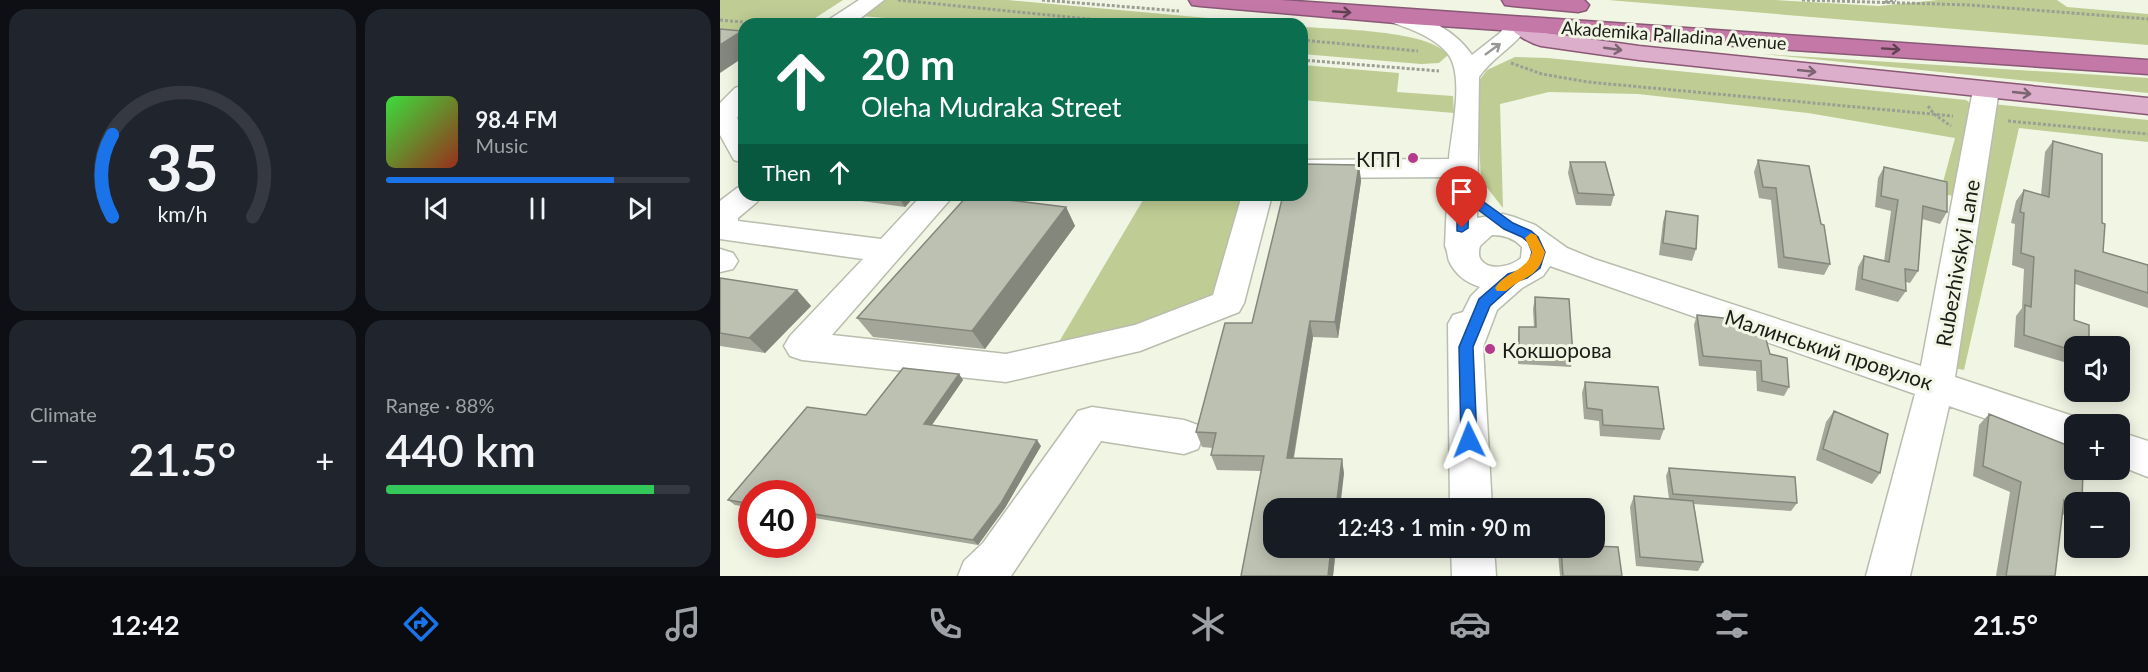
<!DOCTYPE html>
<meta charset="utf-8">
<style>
:root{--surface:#171b24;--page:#20242c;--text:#f1f3f6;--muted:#9ea1a6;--line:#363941;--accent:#1a73e8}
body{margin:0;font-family:Lato,sans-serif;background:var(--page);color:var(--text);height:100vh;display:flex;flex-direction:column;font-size:22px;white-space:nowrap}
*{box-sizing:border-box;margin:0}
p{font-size:20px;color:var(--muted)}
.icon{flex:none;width:33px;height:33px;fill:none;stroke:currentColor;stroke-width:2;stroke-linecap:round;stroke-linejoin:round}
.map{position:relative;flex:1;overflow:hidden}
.side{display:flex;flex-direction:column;gap:9px;padding:9px;background:#0d0f14;width:720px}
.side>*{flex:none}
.banner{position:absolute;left:18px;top:18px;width:570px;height:183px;border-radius:18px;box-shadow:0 3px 15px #0003;background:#0b6e4f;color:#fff;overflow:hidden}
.buttons{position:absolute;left:1344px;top:336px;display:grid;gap:12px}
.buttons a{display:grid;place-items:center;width:66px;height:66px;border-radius:12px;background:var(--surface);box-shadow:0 3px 15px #0003;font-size:30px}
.speed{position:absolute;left:18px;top:480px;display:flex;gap:12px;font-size:30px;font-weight:700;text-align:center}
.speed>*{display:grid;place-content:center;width:78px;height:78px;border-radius:50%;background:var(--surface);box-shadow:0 3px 15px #0003;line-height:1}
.speed .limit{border:9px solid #d22;background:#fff;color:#111}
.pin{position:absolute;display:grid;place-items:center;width:51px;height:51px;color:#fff;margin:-62px -26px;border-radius:50% 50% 50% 0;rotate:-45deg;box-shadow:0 0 6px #0007}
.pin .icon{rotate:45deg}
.me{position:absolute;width:66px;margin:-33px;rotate:358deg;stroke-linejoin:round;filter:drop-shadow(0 0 4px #0008)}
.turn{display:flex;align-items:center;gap:21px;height:126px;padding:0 24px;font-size:27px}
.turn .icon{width:78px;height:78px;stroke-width:2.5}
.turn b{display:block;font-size:42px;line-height:51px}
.then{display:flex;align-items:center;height:57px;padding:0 24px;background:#0003;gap:12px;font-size:22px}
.big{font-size:45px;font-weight:600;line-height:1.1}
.side .widget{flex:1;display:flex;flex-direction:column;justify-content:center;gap:9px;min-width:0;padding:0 21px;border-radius:18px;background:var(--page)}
.side .dial{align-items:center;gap:0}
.dial svg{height:156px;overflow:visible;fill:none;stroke:var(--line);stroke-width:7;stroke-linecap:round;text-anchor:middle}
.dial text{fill:var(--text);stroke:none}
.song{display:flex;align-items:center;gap:18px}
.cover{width:72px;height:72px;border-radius:9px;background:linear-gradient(135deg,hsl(120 70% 55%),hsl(10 70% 35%))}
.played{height:6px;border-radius:3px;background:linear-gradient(90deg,var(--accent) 75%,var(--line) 75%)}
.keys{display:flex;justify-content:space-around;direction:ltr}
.heat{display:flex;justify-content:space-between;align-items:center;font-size:33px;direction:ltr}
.charge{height:9px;border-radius:4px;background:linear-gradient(90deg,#34c759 88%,var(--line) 0)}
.side .tiles{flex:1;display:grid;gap:9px;grid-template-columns:repeat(2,1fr)}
.trip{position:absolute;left:543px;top:498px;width:342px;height:60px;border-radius:18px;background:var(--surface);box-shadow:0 3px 15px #0003;font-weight:600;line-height:60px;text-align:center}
.dock{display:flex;height:96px;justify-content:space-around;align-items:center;background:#090b0e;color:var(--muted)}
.dock .icon{width:42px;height:42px}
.dock .current{color:var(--accent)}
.dock b{font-size:27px;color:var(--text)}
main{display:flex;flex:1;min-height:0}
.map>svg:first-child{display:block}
</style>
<main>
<section class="side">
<div class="tiles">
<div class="widget dial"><svg viewBox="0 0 100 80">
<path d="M14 69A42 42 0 1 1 86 69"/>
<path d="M14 69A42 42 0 0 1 14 27" stroke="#1a73e8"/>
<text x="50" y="56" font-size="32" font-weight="700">35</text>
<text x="50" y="72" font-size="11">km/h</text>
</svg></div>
<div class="widget">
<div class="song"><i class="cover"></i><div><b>98.4 FM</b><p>Music</p></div></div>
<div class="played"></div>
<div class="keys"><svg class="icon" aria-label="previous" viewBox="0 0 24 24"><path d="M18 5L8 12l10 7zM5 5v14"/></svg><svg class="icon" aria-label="pause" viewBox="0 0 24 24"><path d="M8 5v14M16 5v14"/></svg><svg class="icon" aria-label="next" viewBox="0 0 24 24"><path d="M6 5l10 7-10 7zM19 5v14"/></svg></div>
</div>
<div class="widget"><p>Climate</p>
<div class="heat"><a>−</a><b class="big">21.5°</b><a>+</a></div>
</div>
<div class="widget"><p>Range · 88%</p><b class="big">440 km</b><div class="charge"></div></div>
</div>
</section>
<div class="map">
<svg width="1428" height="576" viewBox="0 0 1428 576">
<rect width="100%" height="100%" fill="#f1f5e4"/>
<!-- green -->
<path fill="#bfcc93" d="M 0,0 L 123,0 L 86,24 L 24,24 L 24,45 L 0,43 Z
M 163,0 L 288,0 L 554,24 L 240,24 L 140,16 Z
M 888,0 L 1054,0 L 1159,6 L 1218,0 L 1337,0 L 1347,7 L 1428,14 L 1428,45 Z
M 582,27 C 614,29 710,30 728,55 L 719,63 L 701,64 L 582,54 Z
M 1042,54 L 1428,78 L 1428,93 Z
M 795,57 L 828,58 L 1246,100 L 1254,106 L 1237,197 L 1220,193 L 1235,138 L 1088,113 L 918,94 L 829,92 L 780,104 L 783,208 L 761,180 L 756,85 L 767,70 Z
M 582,65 L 679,73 L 677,92 L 733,96 L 734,113 L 582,100 Z
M 1273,104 L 1428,120 L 1428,142 L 1299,128 L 1244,370 L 1234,368 Z
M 426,195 L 530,195 L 496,298 L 423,327 L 336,347 Z"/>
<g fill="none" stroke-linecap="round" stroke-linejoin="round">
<defs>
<path id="minor" d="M 139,0 L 164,0 L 133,24 L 107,24 L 110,19 Z
M 676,9 C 705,16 735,30 752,55 L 780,33 L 790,19 L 798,17 L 806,19 L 809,24 C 797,46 773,56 759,77 L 757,218 L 783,214 L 794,217 L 815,225 L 847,248 L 874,259 L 1201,366 L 1253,90 L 1257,85 L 1266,82 L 1275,85 L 1279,90 L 1235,377 L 1368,421 L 1369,424 L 1354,424 L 1354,449 L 1229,406 L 1190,576 L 1146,576 L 1195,394 L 830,266 L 823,276 L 802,288 L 777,310 L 763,347 L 772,508 L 730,508 L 728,324 L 733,315 L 743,312 L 751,296 L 760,287 C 745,282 736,275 729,261 C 727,255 728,252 725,246 L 728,177 L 582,178 L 582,160 L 729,159 C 731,133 745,76 728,54 C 715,37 688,28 668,21 L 665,16 L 668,11 ZM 772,235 C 784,235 794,238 802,247 L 801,258 C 792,266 770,272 761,260 C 758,256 759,250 760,246 Z
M 24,85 L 24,106 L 17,118 L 24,130 L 24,163 L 14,160 L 0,135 L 0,103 L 15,88 Z
M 24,186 L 24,195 L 42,195 L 37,202 L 18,218 L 18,221 L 161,239 L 202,195 L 234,195 L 112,335 L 286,354 L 415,325 L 493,295 L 522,195 L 552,195 L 524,303 L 519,312 L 420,351 L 286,382 L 82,360 L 70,356 L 64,346 L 70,336 L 143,259 L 0,239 L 0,201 L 17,188 Z
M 0,249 L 13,253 L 18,261 L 13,269 L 0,272 Z
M 372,407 L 464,420 L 478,425 L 483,437 L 478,449 L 464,454 L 381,441 L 291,576 L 238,576 L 244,561 L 263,543 L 358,411 Z
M 1400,432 L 1428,441 L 1428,477 L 1400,466 Z
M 731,548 L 774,548 L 776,576 L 732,576 Z"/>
<path id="major" d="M 798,17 L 806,19 L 827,33 L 919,46 L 1428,98 L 1428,114 L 919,60 L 821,46 C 809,43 794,34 787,24 L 790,19 Z"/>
<path id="highway" d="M 469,0 L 560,0 L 1428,60 L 1428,74 L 676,23 L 480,6 L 472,5 Z
M 782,0 L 864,0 L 869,5 L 866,10 L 858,12 L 793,6 L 785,5 Z"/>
</defs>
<!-- minor casing -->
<use href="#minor" stroke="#b9bdad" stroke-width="3"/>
<!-- major casing -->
<use href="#major" stroke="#895875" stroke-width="3"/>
<!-- highway casing -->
<use href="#highway" stroke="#895875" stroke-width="3"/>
<!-- path -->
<path stroke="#9c9f93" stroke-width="3" stroke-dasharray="3 2" stroke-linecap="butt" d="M 178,0 L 419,24
M 322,0 L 459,11
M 1082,0 L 1250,5 L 1428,19
M 1165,2 L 1176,0
M 0,20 L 44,24
M 582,40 L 698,51
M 582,60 L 719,71
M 791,63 L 822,74 L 868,82 L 1233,116
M 1208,106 L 1214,114 L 1231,126
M 1288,121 L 1428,134"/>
<!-- minor -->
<use href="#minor" fill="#fff" fill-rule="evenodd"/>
<!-- major -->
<use href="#major" fill="#dcaecb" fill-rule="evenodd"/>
<!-- highway -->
<use href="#highway" fill="#c478a8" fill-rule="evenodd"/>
</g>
<!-- wall -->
<path fill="#a3a698" d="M 1333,141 L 1382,223 L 1383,252 L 1428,265 L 1428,308 L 1355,284 L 1354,365 L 1294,347 L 1296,316 L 1302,308 L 1304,269 L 1292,265 L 1295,224 L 1291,223 L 1296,201 L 1304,190 L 1321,195 L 1325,152 Z
M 1038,160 L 1101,224 L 1110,264 L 1104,275 L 1058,268 L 1051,200 L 1039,198 L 1034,172 Z
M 850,162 L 894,195 L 891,206 L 856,205 L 848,173 Z
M 639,165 L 641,181 L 618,338 L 593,337 L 574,458 L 622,459 L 624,474 L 554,548 L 616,548 L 613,576 L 521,576 L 541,471 L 497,470 L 491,455 L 493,448 L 482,447 L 476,432 Z
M 1164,167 L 1227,212 L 1220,224 L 1202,219 L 1198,271 L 1190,283 L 1186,282 L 1186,291 L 1178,302 L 1135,290 L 1138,267 L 1144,256 L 1164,261 L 1171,211 L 1155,207 L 1158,178 Z
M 98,195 L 196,195 L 185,207 Z
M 346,207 L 355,226 L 265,349 L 153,337 L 137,318 Z
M 946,211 L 976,249 L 972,261 L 939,255 L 943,222 Z
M 0,278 L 77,290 L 91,306 L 45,353 L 0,346 Z
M 815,297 L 853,355 L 851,367 L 798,364 L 798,338 L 799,327 L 814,327 L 813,309 Z
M 977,315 L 1050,354 L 1069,387 L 1064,396 L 1037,391 L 1036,371 L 979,366 L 974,325 Z
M 239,374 L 243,380 L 212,425 L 321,446 L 285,508 L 258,545 L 82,516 L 82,494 L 32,494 L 32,508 L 15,505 L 8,500 L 146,415 Z
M 865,382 L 944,429 L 940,440 L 880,436 L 879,421 L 864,419 L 862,393 Z
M 1114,411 L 1160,473 L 1152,484 L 1096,460 L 1106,422 Z
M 1269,414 L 1354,504 L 1354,513 L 1349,517 L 1342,514 L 1335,576 L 1276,576 L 1290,492 L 1253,476 L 1259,425 Z
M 949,468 L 1077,503 L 1071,511 L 974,504 L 983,562 L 978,571 L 916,566 L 910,507 L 914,496 L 949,499 L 946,476 Z
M 840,548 L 874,548 L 902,576 L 840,576 L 838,554 Z"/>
<!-- shaded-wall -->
<path fill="#84877c" d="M 22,31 L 24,33 L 24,57 L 0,73 L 0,45 Z
M 639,165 L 641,181 L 618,338 L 615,322 Z
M 177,195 L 196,195 L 185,207 Z
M 346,207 L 355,226 L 265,349 L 252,331 Z
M 77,290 L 91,306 L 45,353 L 29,338 Z
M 590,321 L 593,337 L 571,472 L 567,458 Z
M 239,374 L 243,380 L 209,429 L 204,424 Z
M 317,440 L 321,446 L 285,508 L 258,545 L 253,540 Z
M 622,459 L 624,474 L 620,508 L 616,508 Z
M 611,548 L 616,548 L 613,576 L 608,576 Z"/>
<!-- building -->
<path fill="#bdc1b1" stroke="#84877c" stroke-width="1.5" d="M 0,29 L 22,31 L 0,45 Z
M 1333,141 L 1382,154 L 1382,223 L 1385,224 L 1383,252 L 1428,265 L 1428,293 L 1355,270 L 1354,320 L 1369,325 L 1369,346 L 1354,346 L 1354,351 L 1304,335 L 1305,305 L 1311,307 L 1314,257 L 1301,253 L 1304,213 L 1300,212 L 1304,190 L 1329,197 Z
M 1038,160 L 1089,166 L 1101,224 L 1104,225 L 1110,264 L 1064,257 L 1056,188 L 1043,187 Z
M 850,162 L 885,162 L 894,195 L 858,193 Z
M 582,164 L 639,165 L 615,322 L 590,321 L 567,458 L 622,459 L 616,508 L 554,508 L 554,548 L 611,548 L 608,576 L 521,576 L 544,456 L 491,455 L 496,433 L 476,432 L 505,323 L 532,323 L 563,195 L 582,195 Z
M 1164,167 L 1227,182 L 1227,212 L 1203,206 L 1198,271 L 1185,269 L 1186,291 L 1142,279 L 1144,256 L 1169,262 L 1178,200 L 1161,196 Z
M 248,195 L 346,207 L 252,331 L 137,318 Z
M 946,211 L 978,216 L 976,249 L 943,243 Z
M 0,278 L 77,290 L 29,338 L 0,333 Z
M 815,297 L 849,299 L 853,355 L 799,353 L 799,327 L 816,327 Z
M 977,315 L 1003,318 L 1044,332 L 1050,354 L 1067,358 L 1069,387 L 1042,381 L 1041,361 L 983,356 Z
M 183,368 L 239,374 L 204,424 L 317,440 L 281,503 L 253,540 L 82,512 L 82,494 L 32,494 L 32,504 L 8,500 L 87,407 L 146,415 Z
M 865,382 L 938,387 L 944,429 L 883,425 L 882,410 L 867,408 Z
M 1114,411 L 1168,434 L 1160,473 L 1103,449 Z
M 1269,414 L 1354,448 L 1354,470 L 1363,470 L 1362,502 L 1354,502 L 1354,504 L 1344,500 L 1335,576 L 1286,576 L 1301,482 L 1263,466 Z
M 949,468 L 1075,477 L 1077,503 L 953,494 Z
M 914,496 L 973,501 L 983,562 L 920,557 Z
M 874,546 L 898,547 L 902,576 L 843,576 L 841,548 L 874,548 Z"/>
<!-- one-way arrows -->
<defs><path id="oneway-shaft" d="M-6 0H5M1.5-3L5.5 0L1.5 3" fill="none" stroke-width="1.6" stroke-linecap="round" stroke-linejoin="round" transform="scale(1.5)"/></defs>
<g stroke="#5f4151">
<use href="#oneway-shaft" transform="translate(622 12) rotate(4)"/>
<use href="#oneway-shaft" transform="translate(1171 49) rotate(4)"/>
</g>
<use stroke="#989997" href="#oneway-shaft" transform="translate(773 49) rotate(-36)"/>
<g stroke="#7c6571">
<use href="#oneway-shaft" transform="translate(893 49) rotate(8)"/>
<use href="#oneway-shaft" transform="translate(1087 71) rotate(6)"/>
<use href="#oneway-shaft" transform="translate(1302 93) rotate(6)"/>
</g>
<!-- route -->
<path fill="#1a73e8" stroke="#114b97" stroke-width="1.5" d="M 743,187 L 793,223 L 811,231 L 818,237 L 825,252 L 820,268 L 807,278 L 798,281 L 770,306 L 753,347 L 757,440 L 755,444 L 749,446 L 743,444 L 741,440 L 739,347 L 759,299 L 788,274 L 798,271 L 809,263 L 812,252 L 808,242 L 802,237 L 784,229 L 749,203 L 748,228 L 742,232 L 737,231 L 737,191 Z"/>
<!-- slow -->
<path fill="#f59e0b" d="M 811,233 L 816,235 L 825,252 C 818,279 805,275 786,291 L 777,291 L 775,288 C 786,271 806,272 812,252 L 805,238 Z"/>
<!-- markers -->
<g fill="#b33a8d" stroke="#f1f5e4" stroke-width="2">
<circle cx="693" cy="158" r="6"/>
<circle cx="770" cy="349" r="6"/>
</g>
<g text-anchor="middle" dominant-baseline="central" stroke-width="6" stroke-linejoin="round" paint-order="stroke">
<!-- far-street labels -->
<g font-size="18" fill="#1b1c17" stroke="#f1f5e4">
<text transform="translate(954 35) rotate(4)">Akademika Palladina Avenue</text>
</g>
<!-- poi labels -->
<g font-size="21" fill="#1b1c17" stroke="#f1f5e4" text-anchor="end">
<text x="681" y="158">КПП</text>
<text x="782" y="349" text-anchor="start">Кокшорова</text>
</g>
<!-- street labels -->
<g font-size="21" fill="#1b1c17" stroke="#f1f5e4">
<text transform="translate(1237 263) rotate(-80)">Rubezhivskyi Lane</text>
<text transform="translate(1109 349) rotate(18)">Малинський провулок</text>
</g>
</g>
</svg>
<div class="buttons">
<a><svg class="icon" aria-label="sound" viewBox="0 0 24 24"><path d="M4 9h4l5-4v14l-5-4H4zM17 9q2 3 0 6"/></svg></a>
<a>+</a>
<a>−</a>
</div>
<div class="speed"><div class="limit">40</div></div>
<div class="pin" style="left:742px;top:228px;background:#d93025"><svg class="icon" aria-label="arrive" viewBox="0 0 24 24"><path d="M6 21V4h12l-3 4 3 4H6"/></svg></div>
<svg class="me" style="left:749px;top:440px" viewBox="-20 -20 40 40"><path d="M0-17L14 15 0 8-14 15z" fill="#1a73e8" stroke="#fff" stroke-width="4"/></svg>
<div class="trip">12:43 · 1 min · 90 m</div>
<div class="banner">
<div class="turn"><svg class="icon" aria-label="ahead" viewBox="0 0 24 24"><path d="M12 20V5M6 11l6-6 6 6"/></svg><div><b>20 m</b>Oleha Mudraka Street</div></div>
<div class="then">Then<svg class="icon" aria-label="ahead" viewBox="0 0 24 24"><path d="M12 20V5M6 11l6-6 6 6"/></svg></div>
</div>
</div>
</main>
<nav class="dock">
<b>12:42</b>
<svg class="icon current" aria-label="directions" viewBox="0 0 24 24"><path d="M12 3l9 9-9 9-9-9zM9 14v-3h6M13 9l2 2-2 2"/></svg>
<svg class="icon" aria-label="music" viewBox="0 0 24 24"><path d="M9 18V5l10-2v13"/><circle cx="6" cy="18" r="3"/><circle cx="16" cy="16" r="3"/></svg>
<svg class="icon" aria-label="phone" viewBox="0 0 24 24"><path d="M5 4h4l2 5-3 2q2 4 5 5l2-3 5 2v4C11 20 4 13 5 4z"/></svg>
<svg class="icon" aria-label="climate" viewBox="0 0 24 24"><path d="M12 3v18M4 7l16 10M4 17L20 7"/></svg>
<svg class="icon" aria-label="car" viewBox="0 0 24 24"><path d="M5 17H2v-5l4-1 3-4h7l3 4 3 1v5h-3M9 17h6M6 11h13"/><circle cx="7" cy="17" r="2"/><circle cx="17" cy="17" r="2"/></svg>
<svg class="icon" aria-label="filters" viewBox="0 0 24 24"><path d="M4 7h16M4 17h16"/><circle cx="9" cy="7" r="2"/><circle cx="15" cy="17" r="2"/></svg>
<b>21.5°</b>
</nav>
